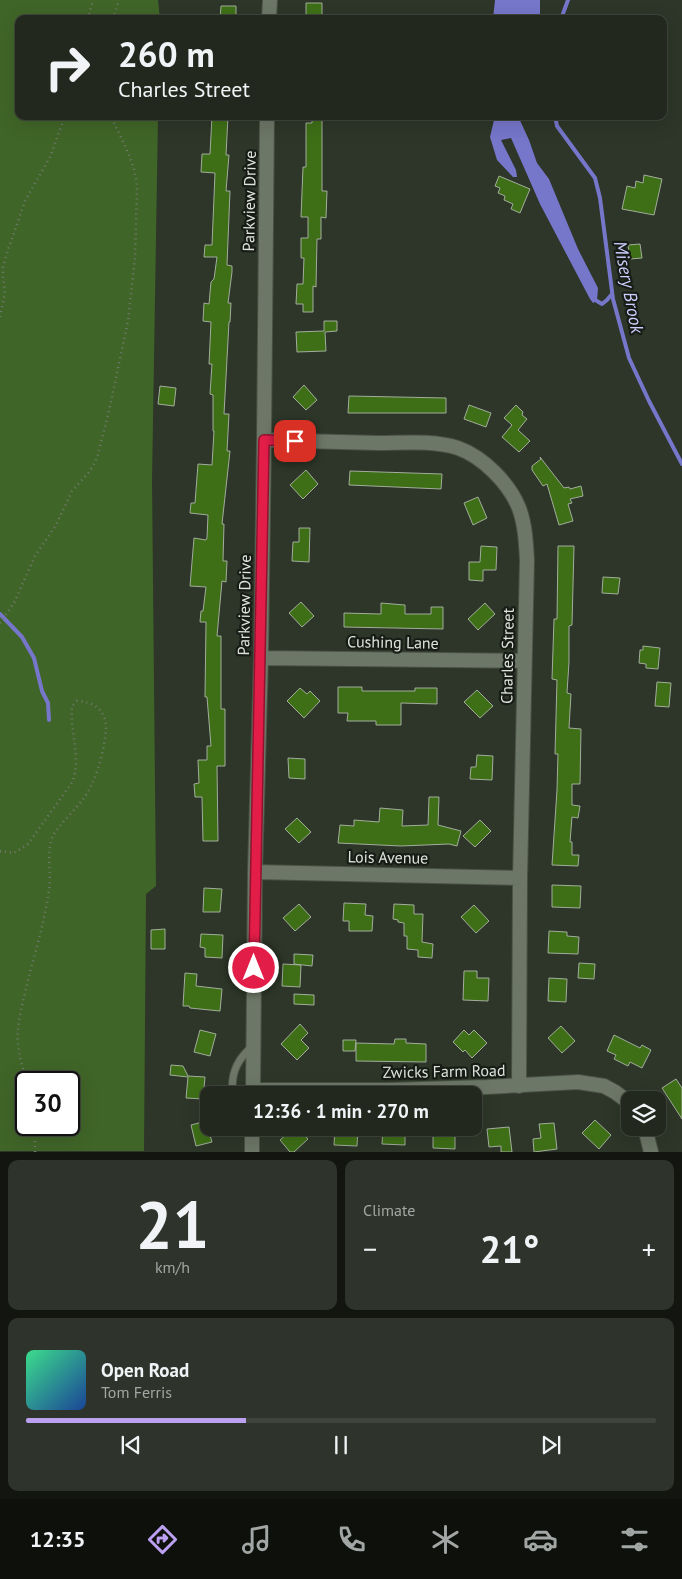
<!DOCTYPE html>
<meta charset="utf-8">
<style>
:root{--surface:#22281e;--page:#2e342b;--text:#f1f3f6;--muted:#a2a6a4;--line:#3f443c;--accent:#bca0f2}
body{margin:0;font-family:"PT Sans",sans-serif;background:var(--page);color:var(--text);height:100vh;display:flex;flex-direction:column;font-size:19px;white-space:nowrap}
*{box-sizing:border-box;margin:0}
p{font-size:16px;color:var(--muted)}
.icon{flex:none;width:28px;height:28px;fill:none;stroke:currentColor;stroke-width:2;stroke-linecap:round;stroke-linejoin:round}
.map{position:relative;height:1152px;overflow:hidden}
.drawer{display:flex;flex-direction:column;gap:8px;padding:8px;background:#131610;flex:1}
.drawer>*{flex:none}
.banner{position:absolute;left:15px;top:15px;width:652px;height:105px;border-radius:10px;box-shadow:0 5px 20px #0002,0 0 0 1px var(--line);background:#22281e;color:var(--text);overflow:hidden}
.tools{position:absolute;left:621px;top:1091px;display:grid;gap:10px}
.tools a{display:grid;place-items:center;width:45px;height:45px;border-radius:10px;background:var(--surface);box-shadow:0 5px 20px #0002,0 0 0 1px var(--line);font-size:25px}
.speed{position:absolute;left:15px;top:1071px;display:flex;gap:10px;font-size:25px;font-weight:700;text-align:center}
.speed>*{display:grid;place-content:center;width:65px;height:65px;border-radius:50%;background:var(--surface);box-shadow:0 5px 20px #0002,0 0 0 1px var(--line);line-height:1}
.speed .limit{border:2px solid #111;border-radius:8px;background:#fff;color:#111}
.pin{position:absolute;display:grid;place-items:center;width:42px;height:42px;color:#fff;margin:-21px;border-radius:10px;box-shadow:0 2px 8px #0006}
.me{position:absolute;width:55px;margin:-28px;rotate:0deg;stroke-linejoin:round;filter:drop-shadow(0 0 4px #0008)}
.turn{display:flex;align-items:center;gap:18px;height:105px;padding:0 20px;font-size:22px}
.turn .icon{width:65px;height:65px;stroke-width:2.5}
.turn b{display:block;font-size:35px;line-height:42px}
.big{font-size:38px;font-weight:600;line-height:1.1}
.drawer .tile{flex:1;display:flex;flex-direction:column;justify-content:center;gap:8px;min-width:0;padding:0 18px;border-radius:10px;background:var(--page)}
.drawer .dial{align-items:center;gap:0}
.dial b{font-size:65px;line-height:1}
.song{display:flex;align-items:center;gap:15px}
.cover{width:60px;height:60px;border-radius:8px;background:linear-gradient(135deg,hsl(150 70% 55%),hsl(220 70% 35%))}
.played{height:5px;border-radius:2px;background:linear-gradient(90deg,var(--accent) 35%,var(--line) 35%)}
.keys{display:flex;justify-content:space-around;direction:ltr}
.heat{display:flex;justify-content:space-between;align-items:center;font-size:28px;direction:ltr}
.drawer .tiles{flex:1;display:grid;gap:8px;grid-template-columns:1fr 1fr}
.tile:last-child{grid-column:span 2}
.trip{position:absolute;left:200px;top:1086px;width:282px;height:50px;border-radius:10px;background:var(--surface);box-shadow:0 5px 20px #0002,0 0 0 1px var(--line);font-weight:600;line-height:50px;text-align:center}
.tab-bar{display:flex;height:80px;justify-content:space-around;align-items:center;background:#0e100c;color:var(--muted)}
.tab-bar .icon{width:35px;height:35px}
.tab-bar .on{color:var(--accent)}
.tab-bar b{font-size:22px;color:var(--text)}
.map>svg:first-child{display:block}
</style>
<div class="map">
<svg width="682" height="1152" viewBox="0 0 682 1152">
<rect width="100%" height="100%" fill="#2d3628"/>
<!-- green -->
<path fill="#406528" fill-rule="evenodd" d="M 0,0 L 158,0 L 160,19 L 19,19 L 19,116 L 158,116 L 152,481 L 156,886 L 146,894 L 144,1151 L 0,1151 ZM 26,1082 L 69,1082 L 69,1125 L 26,1125 Z"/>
<!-- water -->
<path fill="#7676cb" d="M 495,0 L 540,0 L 540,19 L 493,19 Z
M 495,116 L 518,116 L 529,140 L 537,163 L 549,179 L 578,249 L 598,288 L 597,301 L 593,303 L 590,299 L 540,204 L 511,138 L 501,140 L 516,170 L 517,177 L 513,177 L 497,160 L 490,137 Z"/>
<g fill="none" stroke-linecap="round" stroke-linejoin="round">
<!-- stream -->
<path stroke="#7676cb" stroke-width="4" d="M 561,19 L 568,0
M 555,116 L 557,126 L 595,178 L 600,198 L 613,299 L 629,358 L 649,401 L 682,464
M 597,301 L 602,304 L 607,300 L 612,294
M 0,614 L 22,637 L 34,658 L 42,691 L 48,703 L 49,720"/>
</g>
<!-- building -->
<path fill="#3e6f17" stroke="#a2ad9c" d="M 306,3 L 322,3 L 322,19 L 306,19 Z
M 221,6 L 236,6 L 236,19 L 220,19 Z
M 212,116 L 228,117 L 226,155 L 229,155 L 226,191 L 230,191 L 227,265 L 232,266 L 232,272 L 228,303 L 231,303 L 230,322 L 229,322 L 224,414 L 229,414 L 227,451 L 230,451 L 222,524 L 224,524 L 223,561 L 227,561 L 226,582 L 222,581 L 217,636 L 221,636 L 221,709 L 225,709 L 225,766 L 217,766 L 218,841 L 203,841 L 202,797 L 195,797 L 194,784 L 199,783 L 198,760 L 207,760 L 207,746 L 211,746 L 207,697 L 205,697 L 206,622 L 200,622 L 201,611 L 203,611 L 206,587 L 190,586 L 194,538 L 206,540 L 207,538 L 208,515 L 190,513 L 191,503 L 195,503 L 198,464 L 212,465 L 214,431 L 213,431 L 213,395 L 210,394 L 212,364 L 209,364 L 211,322 L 203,321 L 204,303 L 209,304 L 211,282 L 214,279 L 217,257 L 204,257 L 205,245 L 212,245 L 215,173 L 201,172 L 202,154 L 210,154 Z
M 312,120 L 322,120 L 322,191 L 327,191 L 326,218 L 321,217 L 321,239 L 317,239 L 316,287 L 313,286 L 313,312 L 303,312 L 303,304 L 296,304 L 297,284 L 303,284 L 304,258 L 301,258 L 301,238 L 308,238 L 308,217 L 301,217 L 303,167 L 306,167 L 306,123 L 312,123 Z
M 644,175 L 662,179 L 654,215 L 622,209 L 627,186 L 635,188 L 636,181 L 643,183 Z
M 499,176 L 530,189 L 520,213 L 511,209 L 513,204 L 504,200 L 505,196 L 498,193 L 500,188 L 495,186 Z
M 640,244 L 642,258 L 630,259 L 628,245 Z
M 324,321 L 337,321 L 337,331 L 325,332 L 326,351 L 297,352 L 296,332 L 324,331 Z
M 304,385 L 317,400 L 306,410 L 293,397 Z
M 160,386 L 176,388 L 174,406 L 158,404 Z
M 349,396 L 446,398 L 446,413 L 348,413 Z
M 469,405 L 491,413 L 486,427 L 464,419 Z
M 516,405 L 523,412 L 522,415 L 527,419 L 518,430 L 530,441 L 519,452 L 502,437 L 512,425 L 504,418 Z
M 540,457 L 564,488 L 569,487 L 570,489 L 581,486 L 583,496 L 570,499 L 572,503 L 568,504 L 573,521 L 559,525 L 547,484 L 543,486 L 532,470 L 532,466 L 541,459 Z
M 306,470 L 318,484 L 303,499 L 290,485 Z
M 350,471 L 442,474 L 441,489 L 349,485 Z
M 478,497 L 487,518 L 473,525 L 464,503 Z
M 299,528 L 310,528 L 309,562 L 292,561 L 293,542 L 299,542 Z
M 481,546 L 497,547 L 496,570 L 483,570 L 483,581 L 469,580 L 469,562 L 480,562 Z
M 558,546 L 574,546 L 572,625 L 569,626 L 569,662 L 567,693 L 571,694 L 569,728 L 581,729 L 580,784 L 572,784 L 572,805 L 580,806 L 578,818 L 572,817 L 570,842 L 572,842 L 572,855 L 579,855 L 578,866 L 552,865 L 557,790 L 558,754 L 555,754 L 557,680 L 552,679 L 554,619 L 557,619 Z
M 603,577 L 620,578 L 618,594 L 602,593 Z
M 301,602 L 314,616 L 302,627 L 289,613 Z
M 381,603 L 405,605 L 405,614 L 431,614 L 431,607 L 443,607 L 443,629 L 344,627 L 344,613 L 381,614 Z
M 485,603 L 495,614 L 478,630 L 468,619 Z
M 643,646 L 660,648 L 658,669 L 646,668 L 646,664 L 639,663 L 640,650 L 643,650 Z
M 657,682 L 671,683 L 669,707 L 655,706 Z
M 338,687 L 362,687 L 362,691 L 415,691 L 415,688 L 437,688 L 437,704 L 401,703 L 401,725 L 376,725 L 376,721 L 347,721 L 348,713 L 338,713 Z
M 300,688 L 307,694 L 310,691 L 320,701 L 304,718 L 287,701 Z
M 477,690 L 493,706 L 480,718 L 464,702 Z
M 477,755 L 493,756 L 492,780 L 470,779 L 471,767 L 476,767 Z
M 288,758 L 305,759 L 305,779 L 289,778 Z
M 429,797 L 439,797 L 438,825 L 461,831 L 457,846 L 449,844 L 401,846 L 338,843 L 340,825 L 354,826 L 354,820 L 379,822 L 380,808 L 403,810 L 402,826 L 428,825 Z
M 297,818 L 311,832 L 299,843 L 285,829 Z
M 480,820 L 491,831 L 475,847 L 463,836 Z
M 552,885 L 581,886 L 580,908 L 552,907 Z
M 204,888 L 222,889 L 220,912 L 203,912 Z
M 344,903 L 366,904 L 365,915 L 373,916 L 372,931 L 349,931 L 349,921 L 343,921 Z
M 299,904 L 311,917 L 295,931 L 283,918 Z
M 394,904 L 414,905 L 414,914 L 423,914 L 422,942 L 433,944 L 432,958 L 418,957 L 418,950 L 407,949 L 407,936 L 404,936 L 404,923 L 398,922 L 398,920 L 393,919 Z
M 474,905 L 489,921 L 476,933 L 461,917 Z
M 165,929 L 165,949 L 151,949 L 151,930 Z
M 549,931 L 567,932 L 567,936 L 579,937 L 578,954 L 548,953 Z
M 201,934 L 223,935 L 222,958 L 205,957 L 205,948 L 200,947 Z
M 294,954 L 313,955 L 312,966 L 294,964 Z
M 579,963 L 595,964 L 594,979 L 578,978 Z
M 283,964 L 301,965 L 300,987 L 282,986 Z
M 464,971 L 477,971 L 477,978 L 489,978 L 488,1001 L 463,1000 Z
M 185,973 L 197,974 L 196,986 L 222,989 L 220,1011 L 190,1008 L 189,1006 L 183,1006 Z
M 549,978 L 567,979 L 566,1002 L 548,1001 Z
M 294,994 L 314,995 L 314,1005 L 294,1004 Z
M 300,1024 L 308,1033 L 301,1040 L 309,1048 L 297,1060 L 281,1044 Z
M 561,1026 L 575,1041 L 562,1053 L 548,1038 Z
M 200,1030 L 216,1034 L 210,1056 L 194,1052 Z
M 464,1030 L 469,1035 L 474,1030 L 487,1043 L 472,1058 L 465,1050 L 463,1052 L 453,1042 Z
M 614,1035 L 640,1048 L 642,1045 L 651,1050 L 642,1068 L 630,1062 L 628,1066 L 614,1059 L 616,1055 L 607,1051 Z
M 395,1039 L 406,1039 L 406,1043 L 426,1044 L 426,1062 L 356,1061 L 356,1043 L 394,1044 Z
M 343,1040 L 356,1040 L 355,1051 L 343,1051 Z
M 171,1065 L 183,1066 L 188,1076 L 205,1077 L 203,1099 L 186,1098 L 188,1077 L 170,1075 Z
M 676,1079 L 682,1088 L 682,1119 L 662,1088 Z
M 595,1120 L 611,1135 L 599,1149 L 582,1133 Z
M 206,1121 L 212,1142 L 196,1146 L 191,1125 Z
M 554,1123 L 557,1149 L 534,1152 L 533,1139 L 541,1138 L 539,1124 Z
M 509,1127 L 512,1152 L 501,1152 L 501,1146 L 489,1147 L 487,1129 Z
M 294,1128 L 298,1128 L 308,1139 L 294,1152 L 290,1152 L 280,1140 Z
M 335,1128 L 358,1128 L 357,1146 L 334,1145 Z
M 383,1128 L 405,1128 L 405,1145 L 382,1144 Z
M 433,1130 L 455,1130 L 455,1149 L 433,1148 Z"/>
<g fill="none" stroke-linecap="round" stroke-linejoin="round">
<defs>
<path id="lane" d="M 233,1095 C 230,1074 237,1059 253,1046"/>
<path id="street" d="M 269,19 L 270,0
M 264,440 C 302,441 340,442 378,443 C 404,443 433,440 458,448 C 483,457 509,483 519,508 C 525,524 526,542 527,560 L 520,878 L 519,1086
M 261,658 L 524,661
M 255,872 L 520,878
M 253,1090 L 389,1090 L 487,1087 L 578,1082 L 604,1086 L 615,1092 L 630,1103
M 253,1095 L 255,872 L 261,658 L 264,440 L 267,116
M 645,1128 L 651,1152
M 252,1152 L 252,1128"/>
</defs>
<!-- lane casing -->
<use href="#lane" stroke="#495145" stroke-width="9"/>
<!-- street casing -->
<use href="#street" stroke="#495145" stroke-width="16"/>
<!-- path -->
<path stroke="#737b6f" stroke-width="2.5" stroke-dasharray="1 4" stroke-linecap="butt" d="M 88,19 L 93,0
M 113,19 L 119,0
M 0,317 L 5,293 L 3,277 L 3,267 L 8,250 L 25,201 L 50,157 L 65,116
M 0,623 L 14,603 L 35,556 L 56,525 L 72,491 L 90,471 L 97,458 L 109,411 L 128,321 L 135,258 L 137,188 C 136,163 121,139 111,116
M 0,851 L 14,853 L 28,844 L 71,784 C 83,762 69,730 72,706 L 77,701 C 93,702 106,709 106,728 C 105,749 96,783 83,799 C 76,809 60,824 54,834 C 45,850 52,873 49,890 C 44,925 33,959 25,993 C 22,1006 19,1018 18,1030 C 16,1047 22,1066 27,1082
M 35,1152 L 35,1125"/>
<!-- lane -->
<use href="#lane" stroke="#6c7767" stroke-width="7"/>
<!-- street -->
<use href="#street" stroke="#6c7767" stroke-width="14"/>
</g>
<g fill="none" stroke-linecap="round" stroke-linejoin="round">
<defs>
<path id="route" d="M 254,968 L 264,440 L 295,441"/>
</defs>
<!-- route casing -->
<use href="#route" stroke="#92132f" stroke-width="12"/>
<!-- route -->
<use href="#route" stroke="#e11d48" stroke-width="9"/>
</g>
<g text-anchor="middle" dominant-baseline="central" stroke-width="4.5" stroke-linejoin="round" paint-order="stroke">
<!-- street labels -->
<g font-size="16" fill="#dee4db" stroke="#181c16">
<text transform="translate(249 201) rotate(-89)">Parkview Drive</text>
<text transform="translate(244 605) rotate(-89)">Parkview Drive</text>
<text transform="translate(393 642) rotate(1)">Cushing Lane</text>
<text transform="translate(507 656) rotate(-89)">Charles Street</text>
<text transform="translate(388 857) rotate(1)">Lois Avenue</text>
<text transform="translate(444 1071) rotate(-1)">Zwicks Farm Road</text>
</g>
<!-- water labels -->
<g font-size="18" font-style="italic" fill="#cdd0fe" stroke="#181c16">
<text transform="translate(629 287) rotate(79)">Misery Brook</text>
</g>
</g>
</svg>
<div class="tools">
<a><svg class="icon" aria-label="layers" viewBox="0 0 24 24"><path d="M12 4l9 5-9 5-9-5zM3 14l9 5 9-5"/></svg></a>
</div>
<div class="speed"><div class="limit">30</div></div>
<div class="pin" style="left:295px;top:441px;background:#d93025"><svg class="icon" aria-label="arrive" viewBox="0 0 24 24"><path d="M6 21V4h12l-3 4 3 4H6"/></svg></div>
<svg class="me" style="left:254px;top:968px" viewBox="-20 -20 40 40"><circle r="17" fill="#e11d48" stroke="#fff" stroke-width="3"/><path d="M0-11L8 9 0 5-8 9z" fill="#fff"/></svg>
<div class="trip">12:36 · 1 min · 270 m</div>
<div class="banner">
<div class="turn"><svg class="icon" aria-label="right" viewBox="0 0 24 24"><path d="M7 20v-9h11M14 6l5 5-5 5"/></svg><div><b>260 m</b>Charles Street</div></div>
</div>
</div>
<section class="drawer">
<div class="tiles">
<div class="tile dial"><b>21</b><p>km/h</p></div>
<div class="tile"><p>Climate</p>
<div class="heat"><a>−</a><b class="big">21°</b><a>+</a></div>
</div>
<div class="tile">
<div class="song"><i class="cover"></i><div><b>Open Road</b><p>Tom Ferris</p></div></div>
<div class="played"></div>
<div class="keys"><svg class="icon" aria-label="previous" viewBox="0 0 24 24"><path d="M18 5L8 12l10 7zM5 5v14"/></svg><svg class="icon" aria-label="pause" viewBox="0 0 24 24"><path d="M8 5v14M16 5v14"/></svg><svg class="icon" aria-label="next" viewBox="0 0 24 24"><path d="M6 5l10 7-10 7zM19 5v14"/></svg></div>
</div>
</div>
</section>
<nav class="tab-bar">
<b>12:35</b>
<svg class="icon on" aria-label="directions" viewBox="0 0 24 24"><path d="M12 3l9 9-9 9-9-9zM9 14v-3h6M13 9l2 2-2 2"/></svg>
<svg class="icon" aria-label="music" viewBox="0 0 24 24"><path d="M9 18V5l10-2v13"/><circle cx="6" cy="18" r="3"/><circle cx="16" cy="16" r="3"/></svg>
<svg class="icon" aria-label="phone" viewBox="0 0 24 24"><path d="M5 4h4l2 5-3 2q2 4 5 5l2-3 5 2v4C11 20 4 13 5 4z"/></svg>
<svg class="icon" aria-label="climate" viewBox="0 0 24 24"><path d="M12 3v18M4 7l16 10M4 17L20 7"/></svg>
<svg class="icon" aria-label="car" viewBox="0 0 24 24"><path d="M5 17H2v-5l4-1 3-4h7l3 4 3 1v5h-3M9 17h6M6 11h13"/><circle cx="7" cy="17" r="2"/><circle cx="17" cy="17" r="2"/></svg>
<svg class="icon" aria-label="filters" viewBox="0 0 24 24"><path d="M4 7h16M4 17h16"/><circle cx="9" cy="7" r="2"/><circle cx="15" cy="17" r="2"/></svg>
</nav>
